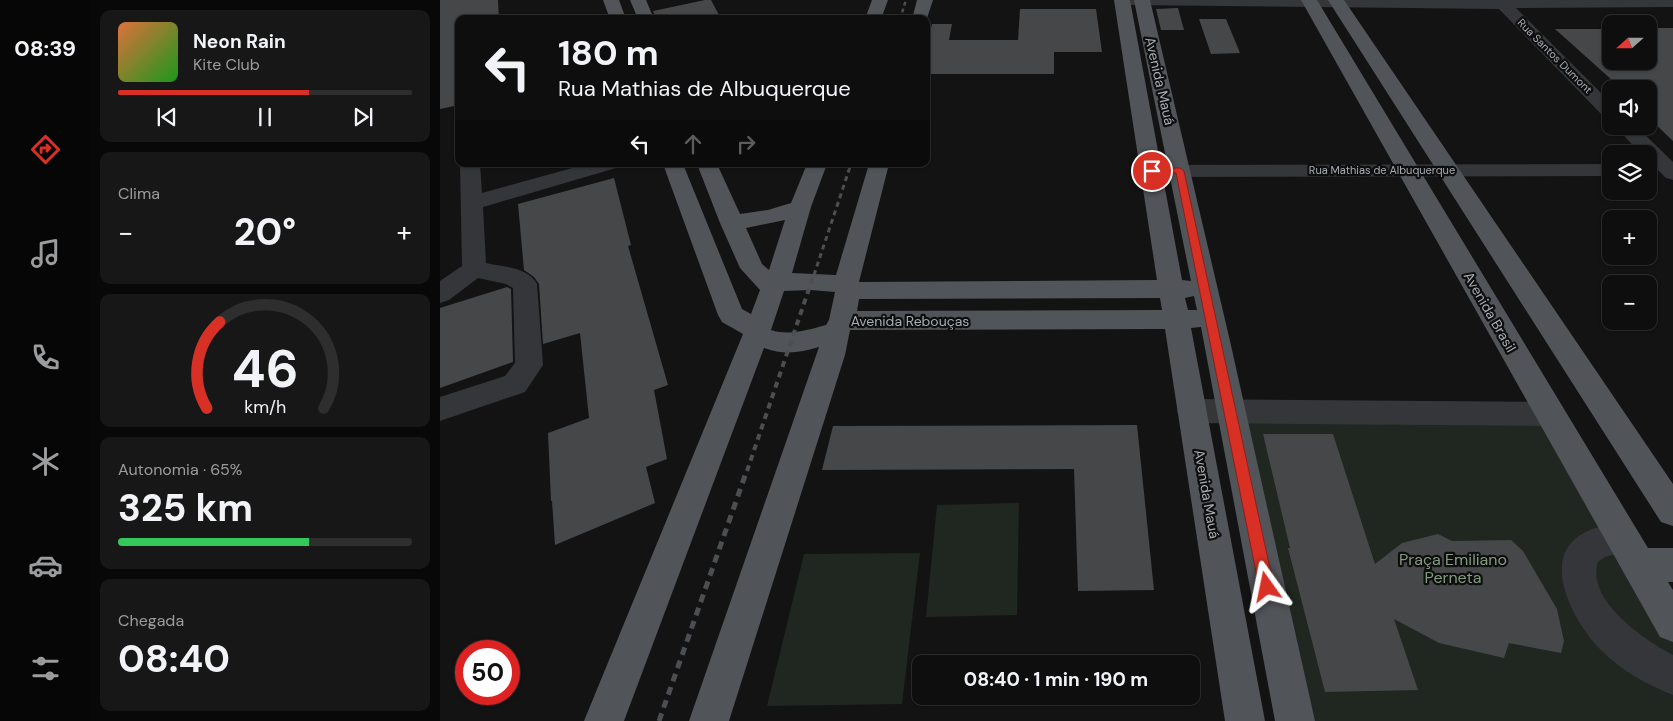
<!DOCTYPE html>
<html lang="pt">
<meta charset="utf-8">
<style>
:root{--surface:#0e0e0f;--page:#171718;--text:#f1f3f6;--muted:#9b9c9e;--line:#2e2e2f;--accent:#d93025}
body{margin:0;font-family:"DM Sans",sans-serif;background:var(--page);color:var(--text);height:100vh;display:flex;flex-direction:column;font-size:19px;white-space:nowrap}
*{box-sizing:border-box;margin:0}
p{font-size:16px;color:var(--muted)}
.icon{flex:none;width:28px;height:28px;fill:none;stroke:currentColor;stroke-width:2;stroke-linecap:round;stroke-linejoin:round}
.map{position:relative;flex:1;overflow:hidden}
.side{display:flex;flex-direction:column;gap:10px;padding:10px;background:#080808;width:350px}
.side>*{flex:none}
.guide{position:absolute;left:15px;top:15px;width:475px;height:152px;border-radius:10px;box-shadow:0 1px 4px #0004,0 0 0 1px var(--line);background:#0e0e0f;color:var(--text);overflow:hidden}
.needle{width:32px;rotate:249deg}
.controls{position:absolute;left:1162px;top:15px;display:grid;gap:10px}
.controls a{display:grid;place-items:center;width:55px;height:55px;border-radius:10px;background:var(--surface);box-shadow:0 1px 4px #0004,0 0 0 1px var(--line);font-size:25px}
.speed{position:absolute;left:15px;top:640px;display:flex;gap:10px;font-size:25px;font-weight:700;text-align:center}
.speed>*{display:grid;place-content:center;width:65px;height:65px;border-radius:50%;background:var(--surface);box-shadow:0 1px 4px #0004,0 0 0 1px var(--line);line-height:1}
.speed .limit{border:8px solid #d22;background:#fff;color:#111}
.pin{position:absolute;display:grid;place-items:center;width:42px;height:42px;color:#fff;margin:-21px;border:2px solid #fff;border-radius:50%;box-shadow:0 1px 5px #0007}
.me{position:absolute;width:55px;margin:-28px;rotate:348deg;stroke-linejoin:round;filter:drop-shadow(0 0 4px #0008)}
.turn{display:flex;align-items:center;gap:18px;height:105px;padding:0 20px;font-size:22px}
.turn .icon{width:65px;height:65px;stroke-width:2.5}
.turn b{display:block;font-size:35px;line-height:42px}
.lanes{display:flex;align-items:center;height:48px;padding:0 20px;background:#0003;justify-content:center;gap:25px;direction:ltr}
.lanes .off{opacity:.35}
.big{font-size:38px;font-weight:700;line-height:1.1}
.side .card{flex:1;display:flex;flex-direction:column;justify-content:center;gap:8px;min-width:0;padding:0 18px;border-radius:10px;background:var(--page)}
.side .dial{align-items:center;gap:0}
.dial svg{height:130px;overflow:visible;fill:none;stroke:var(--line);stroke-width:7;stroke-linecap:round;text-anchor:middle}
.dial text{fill:var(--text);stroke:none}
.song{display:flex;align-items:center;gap:15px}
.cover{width:60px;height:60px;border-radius:8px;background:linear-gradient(135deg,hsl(20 70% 55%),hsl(120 70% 35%))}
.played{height:5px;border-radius:2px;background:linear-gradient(90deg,var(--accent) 65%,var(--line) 65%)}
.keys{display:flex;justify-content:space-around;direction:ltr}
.heat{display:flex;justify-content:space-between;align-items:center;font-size:28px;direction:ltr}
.charge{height:8px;border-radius:4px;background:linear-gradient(90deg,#34c759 65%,var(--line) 0)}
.trip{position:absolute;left:472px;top:655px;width:288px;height:50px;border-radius:10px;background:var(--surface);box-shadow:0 1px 4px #0004,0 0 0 1px var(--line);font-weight:700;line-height:50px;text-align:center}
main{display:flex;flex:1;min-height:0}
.tabs{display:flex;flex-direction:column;width:90px;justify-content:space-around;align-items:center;background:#060606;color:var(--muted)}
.tabs .icon{width:35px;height:35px}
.tabs .selected{color:var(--accent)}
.tabs b{font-size:22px;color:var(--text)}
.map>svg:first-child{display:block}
</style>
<main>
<nav class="tabs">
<b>08:39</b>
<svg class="icon selected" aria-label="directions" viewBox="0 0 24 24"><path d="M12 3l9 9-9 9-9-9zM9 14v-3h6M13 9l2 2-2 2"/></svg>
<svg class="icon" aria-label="music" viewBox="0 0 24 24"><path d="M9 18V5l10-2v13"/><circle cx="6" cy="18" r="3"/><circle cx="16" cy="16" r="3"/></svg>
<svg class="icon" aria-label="phone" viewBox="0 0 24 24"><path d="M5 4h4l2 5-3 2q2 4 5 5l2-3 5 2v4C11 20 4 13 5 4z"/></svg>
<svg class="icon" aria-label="climate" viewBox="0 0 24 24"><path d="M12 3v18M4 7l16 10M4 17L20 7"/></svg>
<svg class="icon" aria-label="car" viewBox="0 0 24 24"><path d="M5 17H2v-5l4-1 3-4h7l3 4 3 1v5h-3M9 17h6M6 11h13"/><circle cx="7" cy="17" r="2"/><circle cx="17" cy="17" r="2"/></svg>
<svg class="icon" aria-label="filters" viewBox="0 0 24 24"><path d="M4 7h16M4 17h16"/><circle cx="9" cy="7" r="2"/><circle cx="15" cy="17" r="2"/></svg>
</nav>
<section class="side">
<div class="card">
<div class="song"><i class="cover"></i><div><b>Neon Rain</b><p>Kite Club</p></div></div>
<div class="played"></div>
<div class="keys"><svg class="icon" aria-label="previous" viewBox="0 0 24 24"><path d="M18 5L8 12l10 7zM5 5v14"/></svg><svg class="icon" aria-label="pause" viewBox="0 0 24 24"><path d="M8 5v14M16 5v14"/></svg><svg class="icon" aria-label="next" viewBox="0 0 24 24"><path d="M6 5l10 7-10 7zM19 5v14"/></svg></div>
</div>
<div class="card"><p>Clima</p>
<div class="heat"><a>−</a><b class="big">20°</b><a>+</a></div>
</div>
<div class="card dial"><svg viewBox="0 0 100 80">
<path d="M14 69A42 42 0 1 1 86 69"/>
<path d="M14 69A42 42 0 0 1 22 16" stroke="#d93025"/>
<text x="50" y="56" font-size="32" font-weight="700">46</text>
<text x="50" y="72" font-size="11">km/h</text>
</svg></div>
<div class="card"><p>Autonomia · 65%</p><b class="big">325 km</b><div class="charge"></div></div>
<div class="card"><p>Chegada</p><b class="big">08:40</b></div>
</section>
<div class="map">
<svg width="1233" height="721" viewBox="0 0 1233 721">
<rect width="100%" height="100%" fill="#131314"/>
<!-- green -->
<path fill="#202620" d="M 790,411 L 1110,414 L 1233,624 L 1233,721 L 855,721 Z
M 579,503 L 577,615 L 486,617 L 497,505 Z
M 480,553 L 462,704 L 327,706 L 364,554 Z"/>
<!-- building -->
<path fill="#454749" d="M 0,0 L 58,0 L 59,19 L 19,19 L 19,105 L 0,109 Z
M 265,0 L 271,0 L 279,15 L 260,19 L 216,19 L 213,11 Z
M 738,8 L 744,30 L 721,30 L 716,9 Z
M 580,9 L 656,9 L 662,52 L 614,52 L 614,74 L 486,74 L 486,47 L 492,24 L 512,24 L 509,40 L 578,40 Z
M 759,19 L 786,19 L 800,53 L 771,54 Z
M 1209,28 L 1233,28 L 1233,141 L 1209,118 L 1209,89 L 1182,89 L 1115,29 L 1171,29 L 1171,61 L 1209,61 Z
M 174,178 L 191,245 L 188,246 L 228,385 L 214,390 L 227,459 L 206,467 L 215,503 L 115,545 L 112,501 L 111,501 L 108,433 L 149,418 L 140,333 L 103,344 L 99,284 L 94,277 L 84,270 L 78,204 Z
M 67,287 L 71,289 L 73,362 L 0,388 L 0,308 Z
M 697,425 L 714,590 L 638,591 L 634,469 L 382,470 L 393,426 Z
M 823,434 L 893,434 L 935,564 L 962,543 L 998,534 L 1012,541 L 1071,540 L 1083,551 L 1117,609 L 1124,641 L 1121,653 L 1069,643 L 1064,658 L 999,643 L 954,619 L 978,690 L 885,692 L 848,548 L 850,548 Z"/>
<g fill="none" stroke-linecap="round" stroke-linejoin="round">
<!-- minor -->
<path fill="#353639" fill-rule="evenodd" d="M 679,0 L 1233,0 L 1233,7 L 1076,8 L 1171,103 L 1171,119 L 1164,117 L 1059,9 L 687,5 L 682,3 Z
M 1175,126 L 1196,126 L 1233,162 L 1233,180 L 1226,178 L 1209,161 L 1209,154 L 1201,154 Z
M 20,164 L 40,164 L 42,193 L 147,164 L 179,164 L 176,168 L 43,207 L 46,263 C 63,267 88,267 97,284 L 103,365 L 85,392 L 0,421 L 0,397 L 65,376 L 75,363 L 73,288 L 66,284 L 38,278 L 9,300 L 0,303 L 0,281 L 22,266 Z
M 1171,164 L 1171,176 L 712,177 L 705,175 L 702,171 L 705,167 L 712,165 Z
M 752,399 L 1110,402 L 1120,406 L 1125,414 L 1120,422 L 1110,426 L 752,423 L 742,419 L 737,411 L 742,403 Z
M 1182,522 L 1194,527 L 1199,538 L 1194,549 L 1165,557 L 1158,562 C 1145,600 1206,641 1233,655 L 1233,695 C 1207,685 1181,670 1162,651 C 1138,628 1102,567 1135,539 C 1147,528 1167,525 1182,522 Z"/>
<!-- major -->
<path fill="#515458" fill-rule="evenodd" d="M 163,0 L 179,0 L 186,19 L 170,19 Z
M 190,0 L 206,0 L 214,19 L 198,19 Z
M 432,0 L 448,0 L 441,19 L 425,19 Z
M 477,0 L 493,0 L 486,21 L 486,19 L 472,19 Z
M 674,0 L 690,0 L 742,280 L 751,281 L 694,0 L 710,0 L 790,341 L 875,721 L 835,721 L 761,327 L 751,328 L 825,721 L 785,721 L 725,329 L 410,330 L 405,355 L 289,721 L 249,721 L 379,347 C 359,353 344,355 324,348 L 184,721 L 144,721 L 303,334 L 282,322 L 278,315 L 223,164 L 243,164 L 302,309 L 311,314 L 320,290 L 300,268 L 280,223 L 257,164 L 277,164 L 300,214 L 328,210 L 351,203 L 367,164 L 387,164 L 371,207 L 352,273 L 396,275 L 429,164 L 449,164 L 419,282 L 717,280 ZM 345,220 L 329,270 L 322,264 L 306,228 ZM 371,290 L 395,292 L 389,320 L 386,325 C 367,330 350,336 331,330 L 344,291 ZM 754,296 L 757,310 L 748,310 L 745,298 ZM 720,298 L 722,310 L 417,311 L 419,299 Z
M 861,0 L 877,0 L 1208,548 L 1233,548 L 1233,582 L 1228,582 L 1233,590 L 1233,642 L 1220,637 Z
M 888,0 L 904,0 L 1233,484 L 1233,526 L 1221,522 Z"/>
<!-- rail-far3 -->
<path stroke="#4c4f52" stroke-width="2.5" stroke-dasharray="4 3" stroke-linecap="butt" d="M 460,19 L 466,0"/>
<!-- rail-far2 -->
<path stroke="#4c4f52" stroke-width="3" stroke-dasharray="5 4" stroke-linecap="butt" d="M 374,275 L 411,164"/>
<!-- rail-far1 -->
<path stroke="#4c4f52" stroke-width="4" stroke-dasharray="6 5" stroke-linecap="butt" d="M 307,471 L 374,274"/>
<!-- rail -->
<path stroke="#4c4f52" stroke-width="5" stroke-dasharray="8 6" stroke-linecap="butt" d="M 219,721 L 307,470"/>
</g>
<!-- route -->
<path fill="#d93025" stroke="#8d1f18" d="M 740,168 L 744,171 L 834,587 L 832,592 L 827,594 L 822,592 L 819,587 L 736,173 L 712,173 L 707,171 L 712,168 Z"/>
<g text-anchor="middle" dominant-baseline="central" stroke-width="4.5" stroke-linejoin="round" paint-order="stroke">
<!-- far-street labels -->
<g font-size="11" fill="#a7adb3" stroke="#0e0e0f">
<text transform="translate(1115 56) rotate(45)">Rua Santos Dumont</text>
<text x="942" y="170">Rua Mathias de Albuquerque</text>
</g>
<!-- street labels -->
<g font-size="14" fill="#a7adb3" stroke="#0e0e0f">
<text transform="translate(720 81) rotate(77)">Avenida Mauá</text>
<text transform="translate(1050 312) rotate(60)">Avenida Brasil</text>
<text x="470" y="321">Avenida Rebouças</text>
<text transform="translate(767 494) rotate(80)">Avenida Mauá</text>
</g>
<!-- near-park labels -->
<g font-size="16" fill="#849c80" stroke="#0e0e0f">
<text x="1013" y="559">Praça Emiliano<tspan x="1013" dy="18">Perneta</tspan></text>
</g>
</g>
</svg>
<div class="controls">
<a><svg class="needle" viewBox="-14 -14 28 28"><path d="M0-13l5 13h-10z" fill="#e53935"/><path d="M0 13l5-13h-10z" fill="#9b9c9e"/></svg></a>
<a><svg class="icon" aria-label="sound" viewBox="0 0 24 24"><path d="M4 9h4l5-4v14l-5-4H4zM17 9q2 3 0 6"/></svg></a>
<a><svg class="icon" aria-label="layers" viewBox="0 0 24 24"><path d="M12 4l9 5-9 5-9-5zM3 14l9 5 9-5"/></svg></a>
<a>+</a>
<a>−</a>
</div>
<div class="speed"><div class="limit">50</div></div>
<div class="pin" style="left:712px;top:171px;background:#d93025"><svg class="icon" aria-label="arrive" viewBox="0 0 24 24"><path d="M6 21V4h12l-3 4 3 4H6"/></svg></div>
<svg class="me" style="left:827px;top:587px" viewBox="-20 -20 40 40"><path d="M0-17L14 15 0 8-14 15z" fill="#d93025" stroke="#fff" stroke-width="4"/></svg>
<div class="trip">08:40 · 1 min · 190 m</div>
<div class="guide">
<div class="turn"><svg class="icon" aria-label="left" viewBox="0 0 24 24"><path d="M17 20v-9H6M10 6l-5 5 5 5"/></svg><div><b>180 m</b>Rua Mathias de Albuquerque</div></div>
<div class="lanes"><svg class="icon" aria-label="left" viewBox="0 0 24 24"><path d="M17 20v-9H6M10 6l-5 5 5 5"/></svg><svg class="icon off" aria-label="ahead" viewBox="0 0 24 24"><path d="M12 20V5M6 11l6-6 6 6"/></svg><svg class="icon off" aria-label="right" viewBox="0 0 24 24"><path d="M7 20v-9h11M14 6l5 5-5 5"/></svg></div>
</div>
</div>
</main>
